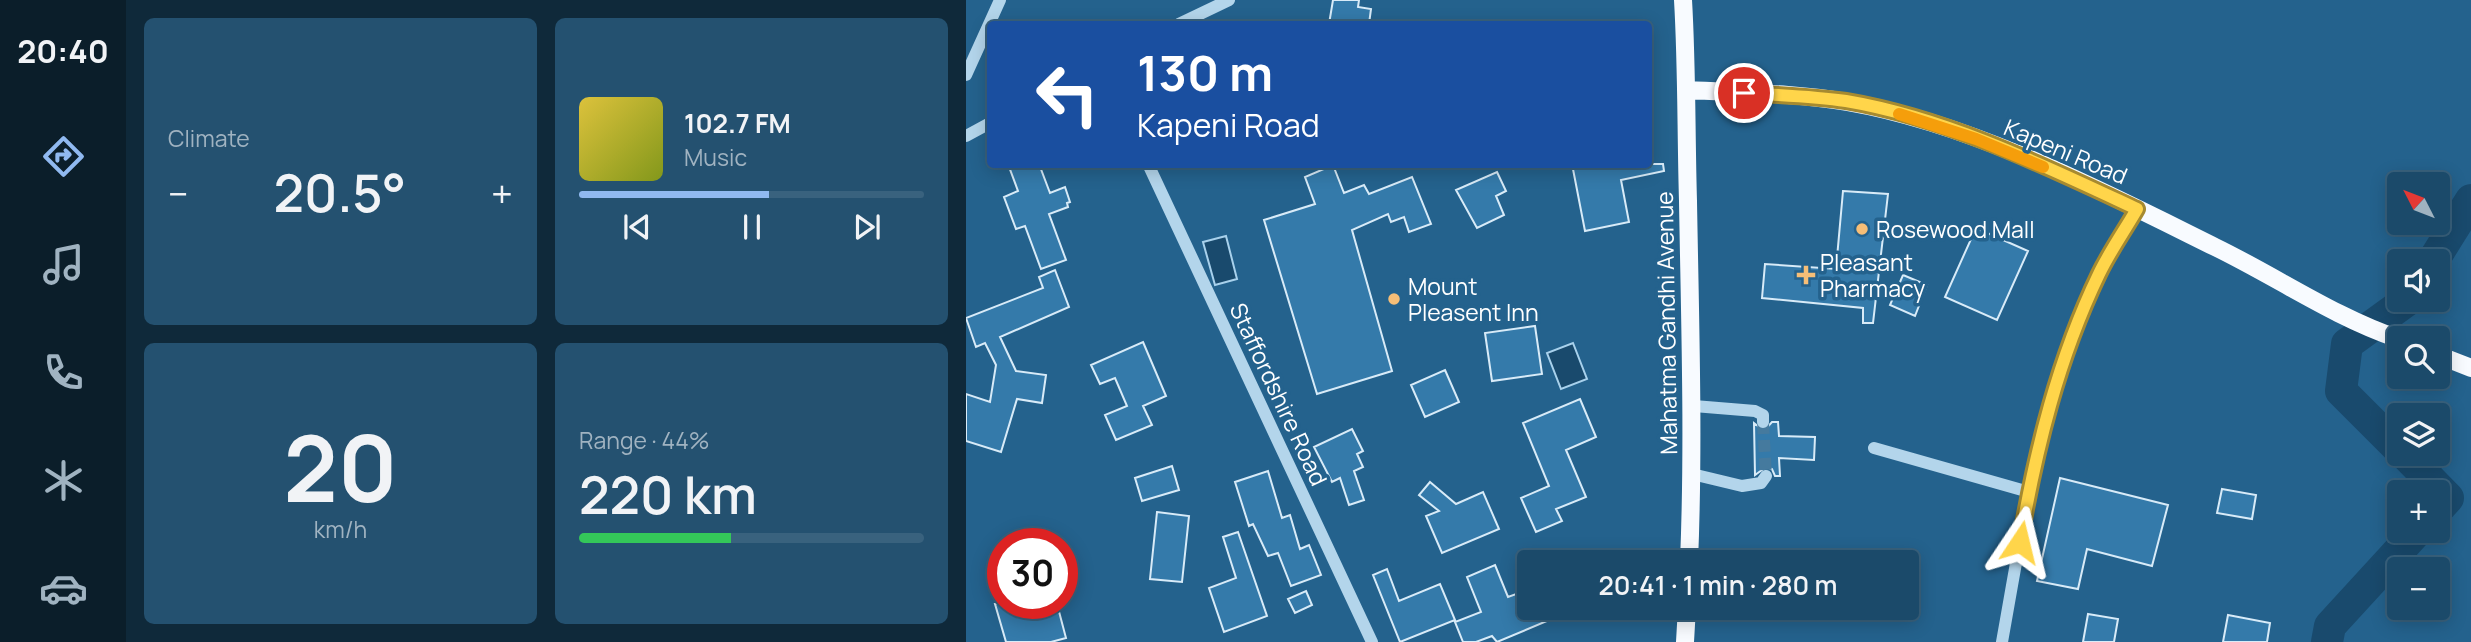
<!DOCTYPE html>
<meta charset="utf-8">
<style>
:root{--surface:#1b4a6a;--page:#245170;--text:#f1f3f6;--muted:#a0b3c1;--line:#39627e;--accent:#90b9f0}
body{margin:0;font-family:Manrope,sans-serif;background:var(--page);color:var(--text);height:100vh;display:flex;flex-direction:column;font-size:26px;white-space:nowrap}
*{box-sizing:border-box;margin:0}
p{font-size:23px;color:var(--muted)}
.icon{flex:none;width:38px;height:38px;fill:none;stroke:currentColor;stroke-width:2;stroke-linecap:round;stroke-linejoin:round}
.map{position:relative;flex:1;overflow:hidden}
.side{display:flex;flex-direction:column;gap:18px;padding:18px;background:#0f293a;width:840px}
.side>*{flex:none}
.top-card{position:absolute;left:21px;top:21px;width:665px;height:147px;border-radius:7px;box-shadow:0 4px 18px #0003,0 0 0 2px var(--line);background:#1a4fa0;color:#fff;overflow:hidden}
.needle{width:46px;rotate:312deg}
.buttons{position:absolute;left:1421px;top:172px;display:grid;gap:14px}
.buttons a{display:grid;place-items:center;width:63px;height:63px;border-radius:7px;background:var(--surface);box-shadow:0 4px 18px #0003,0 0 0 2px var(--line);font-size:35px}
.speed{position:absolute;left:21px;top:528px;display:flex;gap:14px;font-size:35px;font-weight:700;text-align:center}
.speed>*{display:grid;place-content:center;width:91px;height:91px;border-radius:50%;background:var(--surface);box-shadow:0 4px 18px #0003,0 0 0 2px var(--line);line-height:1}
.speed .limit{border:10px solid #d22;background:#fff;color:#111}
.pin{position:absolute;display:grid;place-items:center;width:60px;height:60px;color:#fff;margin:-30px;border:4px solid #fff;border-radius:50%;box-shadow:0 2px 7px #0007}
.me{position:absolute;width:77px;margin:-38px;rotate:10deg;stroke-linejoin:round;filter:drop-shadow(0 0 5px #0008)}
.turn{display:flex;align-items:center;gap:24px;height:147px;padding:0 35px;font-size:32px}
.turn .icon{width:91px;height:91px;stroke-width:2.5}
.turn b{display:block;font-size:49px;line-height:60px}
.big{font-size:52px;font-weight:600;line-height:1.1}
.side .card{flex:1;display:flex;flex-direction:column;justify-content:center;gap:10px;min-width:0;padding:0 24px;border-radius:10px;background:var(--page)}
.side .dial{align-items:center;gap:0}
.dial b{font-size:91px;line-height:1}
.song{display:flex;align-items:center;gap:21px}
.cover{width:84px;height:84px;border-radius:10px;background:linear-gradient(135deg,hsl(50 70% 55%),hsl(70 70% 35%))}
.played{height:7px;border-radius:4px;background:linear-gradient(90deg,var(--accent) 55%,var(--line) 55%)}
.keys{display:flex;justify-content:space-around;direction:ltr}
.heat{display:flex;justify-content:space-between;align-items:center;font-size:38px;direction:ltr}
.charge{height:10px;border-radius:5px;background:linear-gradient(90deg,#34c759 44%,var(--line) 0)}
.side .tiles{flex:1;display:grid;gap:18px;grid-template-columns:repeat(2,1fr)}
.trip{position:absolute;left:551px;top:550px;width:402px;height:70px;border-radius:7px;background:var(--surface);box-shadow:0 4px 18px #0003,0 0 0 2px var(--line);font-weight:600;line-height:70px;text-align:center}
main{display:flex;flex:1;min-height:0}
.dock{display:flex;flex-direction:column;width:126px;justify-content:space-around;align-items:center;background:#0b1e2a;color:var(--muted)}
.dock .icon{width:49px;height:49px}
.dock .selected{color:var(--accent)}
.dock b{font-size:32px;color:var(--text)}
.map>svg:first-child{display:block}
</style>
<main>
<nav class="dock">
<b>20:40</b>
<svg class="icon selected" aria-label="directions" viewBox="0 0 24 24"><path d="M12 3l9 9-9 9-9-9zM9 14v-3h6M13 9l2 2-2 2"/></svg>
<svg class="icon" aria-label="music" viewBox="0 0 24 24"><path d="M9 18V5l10-2v13"/><circle cx="6" cy="18" r="3"/><circle cx="16" cy="16" r="3"/></svg>
<svg class="icon" aria-label="phone" viewBox="0 0 24 24"><path d="M5 4h4l2 5-3 2q2 4 5 5l2-3 5 2v4C11 20 4 13 5 4z"/></svg>
<svg class="icon" aria-label="climate" viewBox="0 0 24 24"><path d="M12 3v18M4 7l16 10M4 17L20 7"/></svg>
<svg class="icon" aria-label="car" viewBox="0 0 24 24"><path d="M5 17H2v-5l4-1 3-4h7l3 4 3 1v5h-3M9 17h6M6 11h13"/><circle cx="7" cy="17" r="2"/><circle cx="17" cy="17" r="2"/></svg>
</nav>
<section class="side">
<div class="tiles">
<div class="card"><p>Climate</p>
<div class="heat"><a>−</a><b class="big">20.5°</b><a>+</a></div>
</div>
<div class="card">
<div class="song"><i class="cover"></i><div><b>102.7 FM</b><p>Music</p></div></div>
<div class="played"></div>
<div class="keys"><svg class="icon" aria-label="previous" viewBox="0 0 24 24"><path d="M18 5L8 12l10 7zM5 5v14"/></svg><svg class="icon" aria-label="pause" viewBox="0 0 24 24"><path d="M8 5v14M16 5v14"/></svg><svg class="icon" aria-label="next" viewBox="0 0 24 24"><path d="M6 5l10 7-10 7zM19 5v14"/></svg></div>
</div>
<div class="card dial"><b>20</b><p>km/h</p></div>
<div class="card"><p>Range · 44%</p><b class="big">220 km</b><div class="charge"></div></div>
</div>
</section>
<div class="map">
<svg width="1505" height="642" viewBox="0 0 1505 642">
<rect width="100%" height="100%" fill="#24628d"/>
<!-- water -->
<path fill="#194a6d" stroke="#a8d1ec" stroke-width="2" d="M 260,236 L 271,279 L 249,285 L 237,242 Z
M 607,343 L 621,379 L 595,389 L 581,353 Z"/>
<g fill="none" stroke-linecap="round" stroke-linejoin="round">
<!-- river -->
<path stroke="#194a6d" stroke-width="32" d="M 1467,261 L 1505,200
M 1433,449 L 1375,391 L 1381,344 L 1443,299
M 1438,453 L 1482,498 L 1472,509
M 1361,642 L 1364,626 L 1452,530"/>
</g>
<!-- building -->
<path fill="#347aaa" stroke="#d8ebf8" stroke-width="2" d="M 367,0 L 393,0 L 392,7 L 405,9 L 403,24 L 363,24 Z
M 42,164 L 73,164 L 84,193 L 99,187 L 104,202 L 101,203 L 102,207 L 83,214 L 100,260 L 75,269 L 59,226 L 50,229 L 38,197 L 52,191 Z
M 606,164 L 697,164 L 698,171 L 655,180 L 663,222 L 619,231 Z
M 367,165 L 378,193 L 398,185 L 403,194 L 446,177 L 465,224 L 443,232 L 438,217 L 425,222 L 422,214 L 386,230 L 426,371 L 351,394 L 298,220 L 349,204 L 339,177 Z
M 531,172 L 540,191 L 530,196 L 538,215 L 511,228 L 490,190 Z
M 877,191 L 922,194 L 907,323 L 897,323 L 897,308 L 796,298 L 799,264 L 870,269 Z
M 1010,228 L 1062,251 L 1031,320 L 979,297 Z
M 89,270 L 103,307 L 34,337 L 50,371 L 80,375 L 76,403 L 51,399 L 35,452 L 0,441 L 0,394 L 24,402 L 30,365 L 19,343 L 10,347 L 0,318 L 77,288 L 73,277 Z
M 937,275 L 961,285 L 949,316 L 924,305 Z
M 569,326 L 576,374 L 526,381 L 519,333 Z
M 177,342 L 200,396 L 177,406 L 186,425 L 150,440 L 139,415 L 161,406 L 149,378 L 134,384 L 125,365 Z
M 479,370 L 493,402 L 459,417 L 445,385 Z
M 614,399 L 630,437 L 600,450 L 620,497 L 590,509 L 596,521 L 570,532 L 555,498 L 583,486 L 557,423 Z
M 806,422 L 812,422 L 813,436 L 849,437 L 848,460 L 813,458 L 814,476 L 809,476 L 806,469 L 800,467 L 789,475 L 788,423 L 798,431 Z
M 386,429 L 397,451 L 391,454 L 397,467 L 388,471 L 398,500 L 383,505 L 374,478 L 366,482 L 348,447 Z
M 206,466 L 213,490 L 176,501 L 169,478 Z
M 302,471 L 316,518 L 324,515 L 334,549 L 343,545 L 355,575 L 325,586 L 312,553 L 302,556 L 287,524 L 283,526 L 269,482 Z
M 1094,478 L 1202,505 L 1186,566 L 1121,549 L 1112,589 L 1071,581 Z
M 464,482 L 490,504 L 517,492 L 533,529 L 476,553 L 460,516 L 473,511 L 453,495 Z
M 1256,489 L 1290,495 L 1286,519 L 1251,513 Z
M 191,512 L 223,516 L 216,582 L 184,579 Z
M 272,532 L 301,616 L 258,632 L 243,588 L 270,578 L 257,537 Z
M 529,565 L 542,597 L 564,589 L 564,607 L 576,607 L 581,621 L 531,642 L 526,636 L 510,642 L 497,642 L 489,622 L 515,612 L 501,577 Z
M 421,569 L 433,601 L 474,584 L 489,620 L 434,642 L 407,575 Z
M 340,591 L 346,605 L 329,613 L 322,599 Z
M 29,604 L 91,604 L 100,638 L 85,642 L 40,642 Z
M 1122,614 L 1152,619 L 1148,642 L 1117,642 Z
M 1262,615 L 1304,623 L 1301,642 L 1257,642 Z"/>
<g fill="none" stroke-linecap="round" stroke-linejoin="round">
<!-- minor-tunnel -->
<path stroke="#457a9e" stroke-width="12" stroke-dasharray="12 6" stroke-linecap="butt" d="M 797,422 L 800,476"/>
<!-- minor -->
<path stroke="#b3d5eb" stroke-width="12" d="M 213,24 L 263,0
M 0,75 L 34,0
M 0,136 L 24,123
M 182,164 L 406,642
M 728,406 L 789,411 L 797,415 L 797,422
M 908,448 L 1063,492
M 726,474 L 776,486 L 795,483 L 800,476
M 1036,642 C 1052,553 1066,463 1091,376 C 1109,316 1140,262 1171,209"/>
<!-- major -->
<path stroke="#f8fbff" stroke-width="18" d="M 717,0 C 721,67 720,134 722,201 C 724,322 728,441 723,562
M 722,90 C 775,93 829,93 881,102 C 1008,124 1134,190 1249,247 C 1311,277 1368,317 1433,339
M 1472,355 L 1505,368
M 719,642 L 721,607"/>
</g>
<g fill="none" stroke-linecap="round" stroke-linejoin="round">
<defs>
<path id="route" d="M 778,93 C 811,95 846,96 880,101 C 981,118 1079,166 1171,209 C 1159,230 1144,251 1133,274 C 1092,359 1070,449 1054,542"/>
</defs>
<!-- route casing -->
<use href="#route" stroke="#a68a30" stroke-width="18"/>
<!-- route -->
<use href="#route" stroke="#ffd54a" stroke-width="12"/>
<!-- slow -->
<path stroke="#f59e0b" stroke-width="12" d="M 933,114 L 1010,139 L 1077,167"/>
</g>
<!-- markers -->
<g fill="#f6be77" stroke="#24628d" stroke-width="2.5">
<circle cx="896" cy="229" r="7"/>
<path d="M836.5 264.5h7v7h7v7h-7v7h-7v-7h-7v-7h7z"/>
<circle cx="428" cy="299" r="7"/>
</g>
<g text-anchor="middle" dominant-baseline="central" stroke-width="7" stroke-linejoin="round" paint-order="stroke">
<!-- street labels -->
<g font-size="23" fill="#fff" stroke="#24628d">
<text transform="translate(1100 151) rotate(23)">Kapeni Road</text>
<text transform="translate(700 323) rotate(-91)">Mahatma Gandhi Avenue</text>
<text transform="translate(313 394) rotate(65)">Staffordshire Road</text>
</g>
<!-- poi labels -->
<g font-size="23" fill="#fff" stroke="#24628d" text-anchor="start">
<text x="910" y="229">Rosewood Mall</text>
<text x="854" y="262">Pleasant<tspan x="854" dy="26">Pharmacy</tspan></text>
<text x="442" y="286">Mount<tspan x="442" dy="26">Pleasent Inn</tspan></text>
</g>
</g>
</svg>
<div class="buttons">
<a><svg class="needle" viewBox="-14 -14 28 28"><path d="M0-13l5 13h-10z" fill="#e53935"/><path d="M0 13l5-13h-10z" fill="#a0b3c1"/></svg></a>
<a><svg class="icon" aria-label="sound" viewBox="0 0 24 24"><path d="M4 9h4l5-4v14l-5-4H4zM17 9q2 3 0 6"/></svg></a>
<a><svg class="icon" aria-label="search" viewBox="0 0 24 24"><circle cx="10" cy="10" r="6"/><path d="M15 15l6 6"/></svg></a>
<a><svg class="icon" aria-label="layers" viewBox="0 0 24 24"><path d="M12 4l9 5-9 5-9-5zM3 14l9 5 9-5"/></svg></a>
<a>+</a>
<a>−</a>
</div>
<div class="speed"><div class="limit">30</div></div>
<div class="pin" style="left:778px;top:93px;background:#d93025"><svg class="icon" aria-label="arrive" viewBox="0 0 24 24"><path d="M6 21V4h12l-3 4 3 4H6"/></svg></div>
<svg class="me" style="left:1054px;top:542px" viewBox="-20 -20 40 40"><path d="M0-17L14 15 0 8-14 15z" fill="#ffd54a" stroke="#fff" stroke-width="4"/></svg>
<div class="trip">20:41 · 1 min · 280 m</div>
<div class="top-card">
<div class="turn"><svg class="icon" aria-label="left" viewBox="0 0 24 24"><path d="M17 20v-9H6M10 6l-5 5 5 5"/></svg><div><b>130 m</b>Kapeni Road</div></div>
</div>
</div>
</main>
